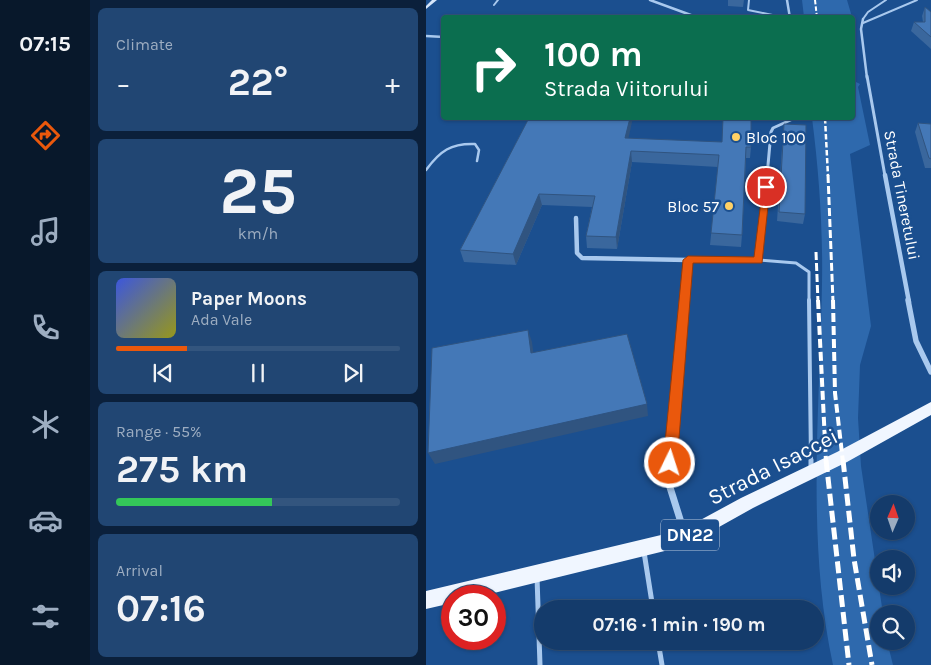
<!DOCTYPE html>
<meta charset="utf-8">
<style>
:root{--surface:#143b6b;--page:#214673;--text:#f1f3f6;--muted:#9dadc1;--line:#33557e;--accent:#ea580c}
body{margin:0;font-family:Karla,sans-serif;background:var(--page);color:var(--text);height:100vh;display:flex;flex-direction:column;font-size:19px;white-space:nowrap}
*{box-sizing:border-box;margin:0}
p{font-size:16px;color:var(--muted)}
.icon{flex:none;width:28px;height:28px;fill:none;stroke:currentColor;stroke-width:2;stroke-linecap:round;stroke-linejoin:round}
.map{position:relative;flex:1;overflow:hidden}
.side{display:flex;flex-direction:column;gap:8px;padding:8px;background:#0b203b;width:336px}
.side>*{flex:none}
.banner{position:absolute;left:15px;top:15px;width:414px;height:105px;border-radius:5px;box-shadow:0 1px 4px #0004,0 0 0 1px var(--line);background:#0b6e4f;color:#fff;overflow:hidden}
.needle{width:32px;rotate:2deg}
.fabs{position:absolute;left:444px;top:495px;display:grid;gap:10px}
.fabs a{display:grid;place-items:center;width:45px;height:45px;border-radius:50%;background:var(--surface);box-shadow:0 1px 4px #0004,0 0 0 1px var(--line);font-size:25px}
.speed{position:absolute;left:15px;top:585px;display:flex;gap:10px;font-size:25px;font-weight:700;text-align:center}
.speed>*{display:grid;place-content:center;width:65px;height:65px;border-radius:50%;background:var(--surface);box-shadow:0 1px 4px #0004,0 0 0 1px var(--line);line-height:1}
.speed .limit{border:8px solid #d22;background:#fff;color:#111}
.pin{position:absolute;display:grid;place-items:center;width:42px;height:42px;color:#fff;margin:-21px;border:2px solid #fff;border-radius:50%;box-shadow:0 1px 5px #0007}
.me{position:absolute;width:55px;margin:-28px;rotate:4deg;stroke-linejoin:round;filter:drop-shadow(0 0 4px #0008)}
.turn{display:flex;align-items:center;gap:18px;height:105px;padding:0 20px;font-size:22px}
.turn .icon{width:65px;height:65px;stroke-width:2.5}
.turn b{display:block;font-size:35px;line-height:42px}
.big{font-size:38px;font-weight:700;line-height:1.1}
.side .card{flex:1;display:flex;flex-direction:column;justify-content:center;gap:8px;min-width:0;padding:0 18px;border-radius:8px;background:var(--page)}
.side .dial{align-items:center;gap:0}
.dial b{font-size:65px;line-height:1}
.song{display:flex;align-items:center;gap:15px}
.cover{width:60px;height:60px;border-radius:8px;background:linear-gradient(135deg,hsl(230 70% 55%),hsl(60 70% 35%))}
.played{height:5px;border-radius:2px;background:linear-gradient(90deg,var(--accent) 25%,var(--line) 25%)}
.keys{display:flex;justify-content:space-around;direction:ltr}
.heat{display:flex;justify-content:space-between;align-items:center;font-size:28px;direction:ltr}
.charge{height:8px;border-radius:4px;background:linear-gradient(90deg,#34c759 55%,var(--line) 0)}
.trip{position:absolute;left:108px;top:600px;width:290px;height:50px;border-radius:25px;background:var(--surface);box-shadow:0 1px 4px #0004,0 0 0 1px var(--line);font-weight:700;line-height:50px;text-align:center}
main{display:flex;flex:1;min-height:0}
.tabs{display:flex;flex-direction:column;width:90px;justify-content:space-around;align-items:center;background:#08182b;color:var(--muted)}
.tabs .icon{width:35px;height:35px}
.tabs .selected{color:var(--accent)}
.tabs b{font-size:22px;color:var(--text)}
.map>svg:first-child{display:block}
</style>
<main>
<nav class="tabs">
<b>07:15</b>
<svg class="icon selected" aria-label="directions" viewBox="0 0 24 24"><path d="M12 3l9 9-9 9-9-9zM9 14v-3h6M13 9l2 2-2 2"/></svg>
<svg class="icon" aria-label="music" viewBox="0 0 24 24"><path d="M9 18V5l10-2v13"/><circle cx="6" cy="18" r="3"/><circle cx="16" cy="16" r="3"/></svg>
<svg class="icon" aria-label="phone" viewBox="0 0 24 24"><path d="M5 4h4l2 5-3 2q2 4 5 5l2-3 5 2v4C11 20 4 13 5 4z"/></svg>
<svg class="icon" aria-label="climate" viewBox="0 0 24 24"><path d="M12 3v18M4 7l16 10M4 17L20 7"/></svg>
<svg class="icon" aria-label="car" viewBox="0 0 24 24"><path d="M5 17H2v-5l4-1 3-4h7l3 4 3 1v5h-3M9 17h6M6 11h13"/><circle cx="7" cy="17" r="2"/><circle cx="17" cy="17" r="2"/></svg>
<svg class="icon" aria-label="filters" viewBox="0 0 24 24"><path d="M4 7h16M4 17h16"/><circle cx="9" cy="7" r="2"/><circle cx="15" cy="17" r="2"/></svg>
</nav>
<section class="side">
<div class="card"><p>Climate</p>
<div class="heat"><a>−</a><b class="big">22°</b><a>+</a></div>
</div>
<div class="card dial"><b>25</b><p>km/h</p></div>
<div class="card">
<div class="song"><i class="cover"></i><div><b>Paper Moons</b><p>Ada Vale</p></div></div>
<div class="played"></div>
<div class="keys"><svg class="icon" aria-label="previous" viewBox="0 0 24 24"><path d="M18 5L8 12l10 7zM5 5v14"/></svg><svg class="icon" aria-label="pause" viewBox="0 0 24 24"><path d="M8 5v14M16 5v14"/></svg><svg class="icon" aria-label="next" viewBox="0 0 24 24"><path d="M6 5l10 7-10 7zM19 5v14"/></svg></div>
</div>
<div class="card"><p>Range · 55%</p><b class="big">275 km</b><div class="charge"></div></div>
<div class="card"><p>Arrival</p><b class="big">07:16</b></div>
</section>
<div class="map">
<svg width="505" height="665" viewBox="0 0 505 665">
<rect width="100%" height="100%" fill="#1b4f8f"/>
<!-- green -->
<path fill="#2e69ad" d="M 376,0 L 421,0 L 426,17 L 378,17 Z
M 426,80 L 434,84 L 432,87 L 444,145 L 424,154 L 445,326 L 434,365 L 432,418 L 435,466 L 457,614 L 452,614 L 452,641 L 461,641 L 467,665 L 407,665 C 380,540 394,410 396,284 C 397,229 393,172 386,118 L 426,118 Z"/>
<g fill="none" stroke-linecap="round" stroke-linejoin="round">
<!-- lane-far4 -->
<path stroke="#a9c9ee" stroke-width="2" d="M 323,0 L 322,10 L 361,18
M 68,5 L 72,0
M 437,19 L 442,12 L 460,0
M 437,23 L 491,0"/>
<!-- lane-far3 -->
<path stroke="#a9c9ee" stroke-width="2.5" d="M 0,170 C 14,151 25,143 49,144 L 53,150 L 51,161"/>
<!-- lane-far2 -->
<path stroke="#a9c9ee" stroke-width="3" d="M 332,260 L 370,263 L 383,272 L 383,302"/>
<!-- lane-far1 -->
<path stroke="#a9c9ee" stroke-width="4" d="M 383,300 L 385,462"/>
<!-- lane -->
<path stroke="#a9c9ee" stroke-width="5" d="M 385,460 L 385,468
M 218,552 L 227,609
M 111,577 L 114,665
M 232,641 L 236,665"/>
<!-- street-far4 -->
<path stroke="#a9c9ee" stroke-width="2.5" d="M 224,0 L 273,18
M 361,0 L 364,18
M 437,19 L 435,29 L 441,78
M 0,36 L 18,37"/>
<!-- street-far3 -->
<path stroke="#a9c9ee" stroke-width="3" d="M 441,76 L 459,176
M 341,176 L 345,132 L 347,128 L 369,118"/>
<!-- street-far2 -->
<path stroke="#a9c9ee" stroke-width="4.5" d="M 459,175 L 483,302
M 150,218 L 151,253 L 156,258 L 262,260
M 258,302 L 262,260 L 332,260 L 341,175"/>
<!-- street-far1 -->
<path stroke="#a9c9ee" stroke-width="5.5" d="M 482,300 L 490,341 L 505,372
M 244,462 L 258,300"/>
<!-- street -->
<path stroke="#a9c9ee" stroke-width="7" d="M 244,460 L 242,481 L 259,535"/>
<!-- secondary -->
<path fill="#d6e6fa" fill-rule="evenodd" d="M 6,0 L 11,0 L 0,9 L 0,6 Z"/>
<!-- primary -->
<path fill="#f0f6ff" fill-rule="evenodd" d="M 505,402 L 505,415 L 421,462 L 327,508 L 259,546 L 56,596 L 26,596 L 26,603 L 0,609 L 0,591 L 256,530 L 315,498 L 411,452 Z"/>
<!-- rail-far4 -->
<path stroke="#fff" stroke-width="2" stroke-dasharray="4.5 2" stroke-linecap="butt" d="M 389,0 L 391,18"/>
<!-- rail-far3 -->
<path stroke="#fff" stroke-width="2.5" stroke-dasharray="5.5 2.5" stroke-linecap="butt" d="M 399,118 L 402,176"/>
<!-- rail-far2 -->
<path stroke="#fff" stroke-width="3" stroke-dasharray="8 3" stroke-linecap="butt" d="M 402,175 L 407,302
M 390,252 L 392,302"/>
<!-- rail-far1 -->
<path stroke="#fff" stroke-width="4" stroke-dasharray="9 4" stroke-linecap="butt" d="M 392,300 L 400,462
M 407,300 L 409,393 L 417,462"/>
<!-- rail -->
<path stroke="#fff" stroke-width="5" stroke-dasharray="12 5" stroke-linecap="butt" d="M 400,460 L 423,665
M 417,460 L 428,559 L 446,665"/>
</g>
<!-- wall -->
<path fill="#3a679d" d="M 302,0 L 318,0 L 317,7 L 302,6 Z
M 499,7 L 505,12 L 505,49 L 485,31 L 488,22 L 497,22 L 496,16 Z
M 103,118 L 202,138 L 325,147 L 324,158 L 320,158 L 316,235 L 315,247 L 284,245 L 292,167 L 206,162 L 191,249 L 161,248 L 160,236 L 166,207 L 116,205 L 90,265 L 38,262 L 34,250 Z
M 492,123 L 505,124 L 505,168 L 499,168 L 489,132 Z
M 358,124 L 379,214 L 377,224 L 351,221 L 357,133 Z"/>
<!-- shaded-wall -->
<path fill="#305480" d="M 204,118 L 207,118 L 200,149 L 199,138 Z
M 205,151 L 206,162 L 191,249 L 190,237 Z
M 113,194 L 116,205 L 90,265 L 87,254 Z
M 102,330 L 106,342 L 109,365 L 105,353 Z
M 221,404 L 222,416 L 9,464 L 2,453 Z"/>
<!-- building -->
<path fill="#4478b7" stroke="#305480" d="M 499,7 L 505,12 L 505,37 L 488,22 L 499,22 Z
M 103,118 L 204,118 L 199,138 L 296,142 L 297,118 L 325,118 L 325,147 L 320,147 L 316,235 L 285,233 L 293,155 L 205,151 L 190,237 L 160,236 L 169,196 L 113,194 L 87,254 L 34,250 Z
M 492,123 L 505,124 L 505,159 L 503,158 Z
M 358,124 L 380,125 L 379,214 L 353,212 Z
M 102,330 L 105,353 L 201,334 L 221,404 L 2,453 L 6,348 Z"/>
<!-- route -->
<path fill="#ea580c" stroke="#983908" d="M 337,185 L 344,187 L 336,263 L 267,263 L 251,463 L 249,468 L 244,469 L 239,468 L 237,463 L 257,260 L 262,256 L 328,257 Z"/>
<!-- markers -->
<g fill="#ffd166" stroke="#1b4f8f" stroke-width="2">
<circle cx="310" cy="137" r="5"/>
<circle cx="303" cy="206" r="5"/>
</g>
<g text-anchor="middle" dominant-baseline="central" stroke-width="5" stroke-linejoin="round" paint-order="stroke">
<!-- far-poi labels -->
<g font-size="16" fill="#fff" stroke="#1b4f8f" text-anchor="start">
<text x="320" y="137">Bloc 100</text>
<text x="293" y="206" text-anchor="end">Bloc 57</text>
</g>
<!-- far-street labels -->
<g font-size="16" fill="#fff" stroke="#1b4f8f">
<text transform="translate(476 195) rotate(79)">Strada Tineretului</text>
</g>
<!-- shield labels -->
<rect fill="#1b4f8f" stroke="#bbcadd" stroke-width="1" x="235" y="519.5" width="58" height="31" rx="4"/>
<g font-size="18" font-weight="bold" fill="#fff">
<text x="264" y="535">DN22</text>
</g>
<!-- near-street labels -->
<g font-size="22" fill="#fff" stroke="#1b4f8f">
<text transform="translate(347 467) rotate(-27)">Strada Isaccei</text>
</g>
</g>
</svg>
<div class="fabs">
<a><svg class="needle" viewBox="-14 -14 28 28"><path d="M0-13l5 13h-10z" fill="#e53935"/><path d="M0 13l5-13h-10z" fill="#9dadc1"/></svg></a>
<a><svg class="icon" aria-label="sound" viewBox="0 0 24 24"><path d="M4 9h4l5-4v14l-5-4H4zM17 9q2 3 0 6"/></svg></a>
<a><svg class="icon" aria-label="search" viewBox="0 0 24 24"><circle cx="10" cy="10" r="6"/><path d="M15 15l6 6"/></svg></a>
</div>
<div class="speed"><div class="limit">30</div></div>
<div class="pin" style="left:340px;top:187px;background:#d93025"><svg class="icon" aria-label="arrive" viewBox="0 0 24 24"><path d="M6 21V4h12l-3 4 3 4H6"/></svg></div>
<svg class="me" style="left:244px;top:463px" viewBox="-20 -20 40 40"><circle r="17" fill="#ea580c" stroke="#fff" stroke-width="3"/><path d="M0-11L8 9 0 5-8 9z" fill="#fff"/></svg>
<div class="trip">07:16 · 1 min · 190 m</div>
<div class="banner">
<div class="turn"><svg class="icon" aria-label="right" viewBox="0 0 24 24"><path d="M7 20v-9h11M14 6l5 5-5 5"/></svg><div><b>100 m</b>Strada Viitorului</div></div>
</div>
</div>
</main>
